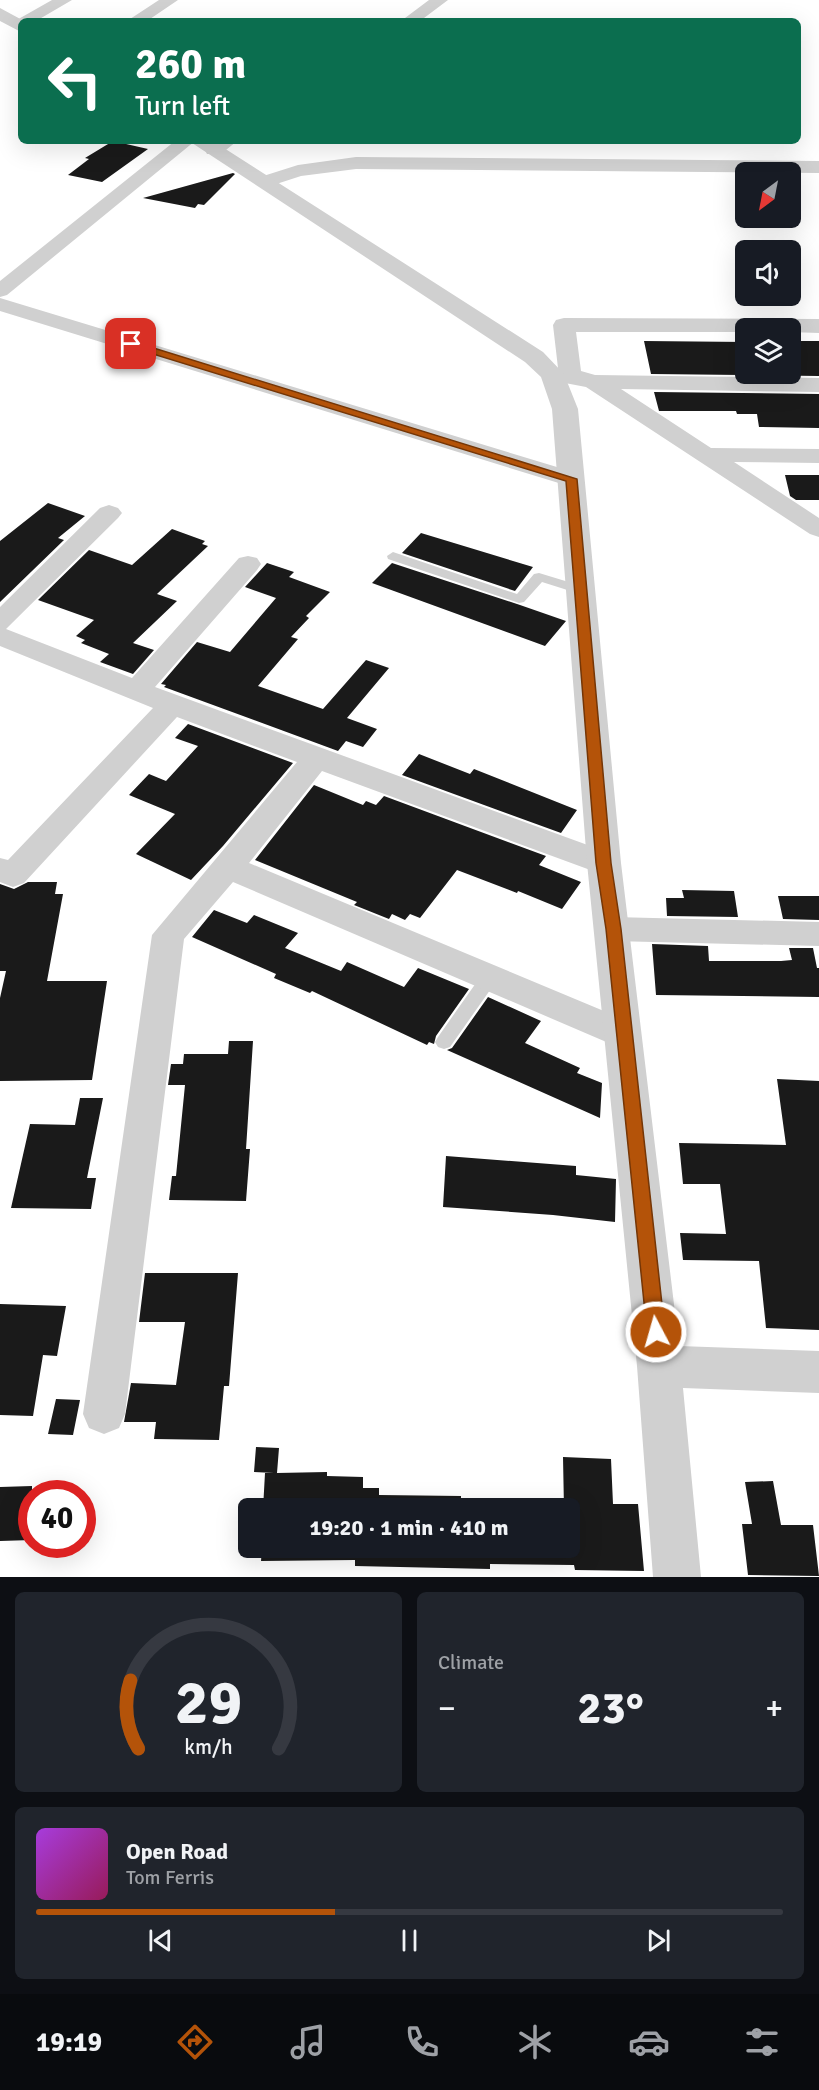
<!DOCTYPE html>
<meta charset="utf-8">
<style>
:root{--surface:#171b24;--page:#20242c;--text:#f1f3f6;--muted:#9ea1a6;--line:#363941;--accent:#b45309}
body{margin:0;font-family:Signika,sans-serif;background:var(--page);color:var(--text);height:100vh;display:flex;flex-direction:column;font-size:22px;white-space:nowrap}
*{box-sizing:border-box;margin:0}
p{font-size:20px;color:var(--muted)}
.icon{flex:none;width:33px;height:33px;fill:none;stroke:currentColor;stroke-width:2;stroke-linecap:round;stroke-linejoin:round}
.map{position:relative;height:1577px;overflow:hidden}
.panel{display:flex;flex-direction:column;gap:15px;padding:15px;background:#0d0f14;flex:1}
.panel>*{flex:none}
.guide{position:absolute;left:18px;top:18px;width:783px;height:126px;border-radius:9px;box-shadow:0 6px 24px #0002;background:#0b6e4f;color:#fff;overflow:hidden}
.needle{width:39px;rotate:212deg}
.controls{position:absolute;left:735px;top:162px;display:grid;gap:12px}
.controls a{display:grid;place-items:center;width:66px;height:66px;border-radius:9px;background:var(--surface);box-shadow:0 6px 24px #0002;font-size:30px}
.speed{position:absolute;left:18px;top:1480px;display:flex;gap:12px;font-size:30px;font-weight:700;text-align:center}
.speed>*{display:grid;place-content:center;width:78px;height:78px;border-radius:50%;background:var(--surface);box-shadow:0 6px 24px #0002;line-height:1}
.speed .limit{border:9px solid #d22;background:#fff;color:#111}
.pin{position:absolute;display:grid;place-items:center;width:51px;height:51px;color:#fff;margin:-26px;border-radius:12px;box-shadow:0 3px 9px #0006}
.me{position:absolute;width:66px;margin:-33px;rotate:354deg;stroke-linejoin:round;filter:drop-shadow(0 0 4px #0008)}
.turn{display:flex;align-items:center;gap:21px;height:126px;padding:0 18px;font-size:27px}
.turn .icon{width:78px;height:78px;stroke-width:2.5}
.turn b{display:block;font-size:42px;line-height:51px}
.big{font-size:45px;font-weight:700;line-height:1.1}
.panel .widget{flex:1;display:flex;flex-direction:column;justify-content:center;gap:9px;min-width:0;padding:0 21px;border-radius:9px;background:var(--page)}
.panel .dial{align-items:center;gap:0}
.dial svg{height:156px;overflow:visible;fill:none;stroke:var(--line);stroke-width:7;stroke-linecap:round;text-anchor:middle}
.dial text{fill:var(--text);stroke:none}
.song{display:flex;align-items:center;gap:18px}
.cover{width:72px;height:72px;border-radius:9px;background:linear-gradient(135deg,hsl(280 70% 55%),hsl(330 70% 35%))}
.played{height:6px;border-radius:3px;background:linear-gradient(90deg,var(--accent) 40%,var(--line) 40%)}
.keys{display:flex;justify-content:space-around;direction:ltr}
.heat{display:flex;justify-content:space-between;align-items:center;font-size:33px;direction:ltr}
.panel .tiles{flex:1;display:grid;gap:15px;grid-template-columns:1fr 1fr}
.widget:last-child{grid-column:span 2}
.trip{position:absolute;left:238px;top:1498px;width:342px;height:60px;border-radius:9px;background:var(--surface);box-shadow:0 6px 24px #0002;font-weight:700;line-height:60px;text-align:center}
.menu{display:flex;height:96px;justify-content:space-around;align-items:center;background:#090b0e;color:var(--muted)}
.menu .icon{width:42px;height:42px}
.menu .current{color:var(--accent)}
.menu b{font-size:27px;color:var(--text)}
.map>svg:first-child{display:block}
</style>
<div class="map">
<svg width="819" height="1577" viewBox="0 0 819 1577">
<rect width="100%" height="100%" fill="#fff"/>
<!-- building -->
<path fill="#1a1a1a" d="M 113,141 L 148,149 L 102,182 L 68,175 L 89,159 L 85,158 Z
M 233,173 L 235,174 L 204,205 L 198,204 L 195,208 L 143,198 Z
M 644,341 L 746,342 L 746,374 L 790,374 L 791,341 L 819,341 L 819,376 L 651,374 Z
M 654,392 L 819,394 L 819,428 L 759,427 L 757,414 L 737,414 L 736,411 L 659,411 Z
M 785,475 L 819,475 L 819,500 L 796,500 L 790,496 Z
M 48,503 L 85,516 L 58,538 L 64,540 L 0,602 L 0,541 Z
M 172,529 L 205,541 L 202,544 L 208,546 L 157,594 L 177,601 L 133,643 L 154,650 L 133,674 L 100,662 L 109,654 L 81,643 L 85,640 L 76,636 L 94,620 L 38,600 L 89,550 L 132,565 Z
M 421,533 L 533,567 L 515,591 L 402,553 Z
M 267,563 L 294,572 L 289,577 L 330,592 L 306,616 L 309,618 L 291,637 L 298,639 L 258,686 L 323,709 L 366,660 L 389,668 L 347,718 L 377,729 L 363,747 L 346,741 L 338,751 L 164,687 L 166,685 L 161,684 L 197,642 L 230,652 L 276,598 L 245,587 Z
M 392,563 L 520,605 L 566,621 L 545,646 L 372,583 Z
M 188,724 L 293,763 L 223,846 L 191,880 L 136,854 L 175,814 L 129,795 L 149,774 L 166,781 L 198,746 L 175,738 Z
M 419,754 L 470,774 L 474,769 L 577,810 L 561,833 L 402,775 Z
M 314,785 L 363,805 L 366,801 L 376,805 L 384,796 L 546,856 L 539,865 L 581,882 L 562,909 L 518,891 L 517,893 L 457,870 L 420,918 L 410,914 L 405,920 L 392,914 L 389,919 L 354,905 L 357,902 L 255,860 Z
M 28,882 L 57,882 L 55,894 L 63,894 L 47,981 L 107,981 L 92,1080 L 0,1081 L 0,998 L 6,971 L 0,971 L 0,884 L 14,889 Z
M 682,890 L 734,891 L 738,917 L 667,916 L 666,898 L 684,898 Z
M 778,896 L 819,896 L 819,920 L 783,919 Z
M 214,910 L 247,923 L 254,915 L 298,933 L 285,948 L 341,971 L 347,962 L 404,987 L 418,968 L 469,989 L 436,1036 L 434,1044 L 429,1042 L 427,1045 L 312,991 L 310,993 L 274,978 L 276,974 L 192,937 Z
M 652,944 L 708,946 L 709,961 L 781,961 L 792,960 L 789,948 L 813,948 L 817,968 L 819,968 L 819,997 L 656,995 Z
M 488,997 L 541,1021 L 525,1043 L 580,1068 L 577,1073 L 602,1083 L 600,1118 L 447,1050 L 452,1048 Z
M 229,1041 L 253,1041 L 246,1149 L 250,1149 L 246,1201 L 169,1200 L 172,1176 L 176,1176 L 185,1085 L 168,1085 L 171,1064 L 183,1064 L 184,1054 L 228,1054 Z
M 777,1079 L 819,1081 L 819,1330 L 766,1328 L 759,1261 L 683,1260 L 680,1233 L 726,1234 L 720,1184 L 683,1184 L 679,1143 L 786,1145 Z
M 80,1098 L 103,1098 L 87,1178 L 96,1178 L 91,1209 L 11,1208 L 30,1124 L 75,1125 Z
M 446,1156 L 576,1166 L 576,1175 L 616,1179 L 615,1222 L 553,1215 L 443,1207 Z
M 145,1273 L 238,1273 L 229,1386 L 224,1386 L 219,1440 L 154,1439 L 156,1422 L 124,1422 L 131,1383 L 176,1385 L 185,1322 L 139,1322 Z
M 0,1304 L 66,1306 L 57,1356 L 43,1355 L 33,1416 L 0,1415 Z
M 56,1399 L 80,1400 L 73,1435 L 48,1434 Z
M 256,1447 L 279,1448 L 277,1473 L 327,1472 L 327,1476 L 363,1477 L 363,1488 L 379,1488 L 379,1495 L 461,1496 L 461,1509 L 469,1509 L 263,1509 L 265,1473 L 274,1473 L 254,1472 Z
M 563,1457 L 611,1459 L 613,1504 L 638,1504 L 644,1571 L 575,1570 L 574,1565 L 490,1564 L 490,1569 L 355,1566 L 355,1560 L 261,1561 L 262,1548 L 570,1548 L 570,1509 L 564,1509 Z
M 773,1481 L 781,1525 L 813,1525 L 819,1576 L 748,1575 L 742,1524 L 752,1524 L 745,1482 Z
M 32,1486 L 32,1540 L 0,1541 L 0,1487 Z"/>
<g fill="none" stroke-linecap="round" stroke-linejoin="round">
<!-- service -->
<path fill="#d0d0d0" fill-rule="evenodd" d="M 393,552 L 517,594 L 534,574 L 539,573 L 585,587 L 587,590 L 580,594 L 542,582 L 524,602 L 519,603 L 388,559 L 387,556 Z
M 489,972 L 495,973 L 497,978 L 495,983 L 450,1047 L 444,1049 L 438,1047 L 435,1042 L 438,1037 L 483,973 Z"/>
<!-- minor -->
<path fill="#d0d0d0" fill-rule="evenodd" d="M 52,0 L 72,0 L 36,21 L 21,21 L 21,25 L 15,21 Z
M 159,0 L 178,0 L 147,21 L 127,21 Z
M 429,0 L 448,0 L 420,21 L 401,21 Z
M 175,141 L 195,141 L 7,295 L 0,297 L 0,281 Z
M 215,141 L 237,141 L 221,154 L 207,154 L 205,150 Z
M 356,157 L 819,161 L 819,173 L 356,169 L 301,176 L 264,188 L 254,182 L 257,178 L 298,165 Z
M 0,298 L 580,474 L 583,479 L 580,484 L 571,486 L 562,484 L 0,311 Z
M 564,318 L 819,319 L 819,333 L 790,332 L 790,328 L 746,328 L 746,332 L 576,332 L 581,371 L 595,375 L 819,378 L 819,392 L 621,389 L 711,448 L 819,449 L 819,463 L 734,462 L 819,518 L 819,537 L 810,534 L 586,387 L 544,379 L 541,374 L 544,369 L 558,368 L 553,325 L 556,320 Z
M 109,505 L 118,508 L 122,513 L 118,518 L 6,629 L 132,678 L 239,558 L 248,556 L 257,558 L 261,564 L 257,570 L 155,687 L 615,855 L 620,863 L 615,871 L 604,874 L 593,871 L 322,771 L 249,863 L 635,1024 L 640,1034 L 635,1044 L 623,1048 L 611,1044 L 233,882 L 184,939 L 125,1414 L 119,1428 L 104,1434 L 89,1428 L 83,1414 L 152,935 L 297,762 L 177,717 L 24,883 L 13,887 L 0,882 L 0,858 L 8,860 L 153,708 L 0,646 L 0,607 L 100,508 Z
M 613,917 L 819,922 L 819,946 L 613,941 L 602,938 L 597,929 L 602,920 Z"/>
<!-- tertiary -->
<path fill="#d0d0d0" fill-rule="evenodd" d="M 0,8 L 24,21 L 21,21 L 21,32 L 0,21 Z
M 189,141 L 213,141 L 543,352 L 564,374 L 578,409 L 621,863 L 679,1346 L 819,1351 L 819,1393 L 683,1388 L 701,1577 L 653,1577 L 637,1366 L 587,863 L 552,409 L 541,377 L 525,362 Z"/>
</g>
<!-- route -->
<path fill="#b45309" stroke="#753606" stroke-width="1.5" d="M 131,341 L 577,479 L 611,863 L 621,929 L 665,1332 L 662,1338 L 656,1340 L 649,1338 L 647,1332 L 606,929 L 596,863 L 566,481 L 127,346 L 127,342 Z"/>
</svg>
<div class="controls">
<a><svg class="needle" viewBox="-14 -14 28 28"><path d="M0-13l5 13h-10z" fill="#e53935"/><path d="M0 13l5-13h-10z" fill="#9ea1a6"/></svg></a>
<a><svg class="icon" aria-label="sound" viewBox="0 0 24 24"><path d="M4 9h4l5-4v14l-5-4H4zM17 9q2 3 0 6"/></svg></a>
<a><svg class="icon" aria-label="layers" viewBox="0 0 24 24"><path d="M12 4l9 5-9 5-9-5zM3 14l9 5 9-5"/></svg></a>
</div>
<div class="speed"><div class="limit">40</div></div>
<div class="pin" style="left:131px;top:344px;background:#d93025"><svg class="icon" aria-label="arrive" viewBox="0 0 24 24"><path d="M6 21V4h12l-3 4 3 4H6"/></svg></div>
<svg class="me" style="left:656px;top:1332px" viewBox="-20 -20 40 40"><circle r="17" fill="#b45309" stroke="#fff" stroke-width="3"/><path d="M0-11L8 9 0 5-8 9z" fill="#fff"/></svg>
<div class="trip">19:20 · 1 min · 410 m</div>
<div class="guide">
<div class="turn"><svg class="icon" aria-label="left" viewBox="0 0 24 24"><path d="M17 20v-9H6M10 6l-5 5 5 5"/></svg><div><b>260 m</b>Turn left</div></div>
</div>
</div>
<section class="panel">
<div class="tiles">
<div class="widget dial"><svg viewBox="0 0 100 80">
<path d="M14 69A42 42 0 1 1 86 69"/>
<path d="M14 69A42 42 0 0 1 10 34" stroke="#b45309"/>
<text x="50" y="56" font-size="32" font-weight="700">29</text>
<text x="50" y="72" font-size="11">km/h</text>
</svg></div>
<div class="widget"><p>Climate</p>
<div class="heat"><a>−</a><b class="big">23°</b><a>+</a></div>
</div>
<div class="widget">
<div class="song"><i class="cover"></i><div><b>Open Road</b><p>Tom Ferris</p></div></div>
<div class="played"></div>
<div class="keys"><svg class="icon" aria-label="previous" viewBox="0 0 24 24"><path d="M18 5L8 12l10 7zM5 5v14"/></svg><svg class="icon" aria-label="pause" viewBox="0 0 24 24"><path d="M8 5v14M16 5v14"/></svg><svg class="icon" aria-label="next" viewBox="0 0 24 24"><path d="M6 5l10 7-10 7zM19 5v14"/></svg></div>
</div>
</div>
</section>
<nav class="menu">
<b>19:19</b>
<svg class="icon current" aria-label="directions" viewBox="0 0 24 24"><path d="M12 3l9 9-9 9-9-9zM9 14v-3h6M13 9l2 2-2 2"/></svg>
<svg class="icon" aria-label="music" viewBox="0 0 24 24"><path d="M9 18V5l10-2v13"/><circle cx="6" cy="18" r="3"/><circle cx="16" cy="16" r="3"/></svg>
<svg class="icon" aria-label="phone" viewBox="0 0 24 24"><path d="M5 4h4l2 5-3 2q2 4 5 5l2-3 5 2v4C11 20 4 13 5 4z"/></svg>
<svg class="icon" aria-label="climate" viewBox="0 0 24 24"><path d="M12 3v18M4 7l16 10M4 17L20 7"/></svg>
<svg class="icon" aria-label="car" viewBox="0 0 24 24"><path d="M5 17H2v-5l4-1 3-4h7l3 4 3 1v5h-3M9 17h6M6 11h13"/><circle cx="7" cy="17" r="2"/><circle cx="17" cy="17" r="2"/></svg>
<svg class="icon" aria-label="filters" viewBox="0 0 24 24"><path d="M4 7h16M4 17h16"/><circle cx="9" cy="7" r="2"/><circle cx="15" cy="17" r="2"/></svg>
</nav>
